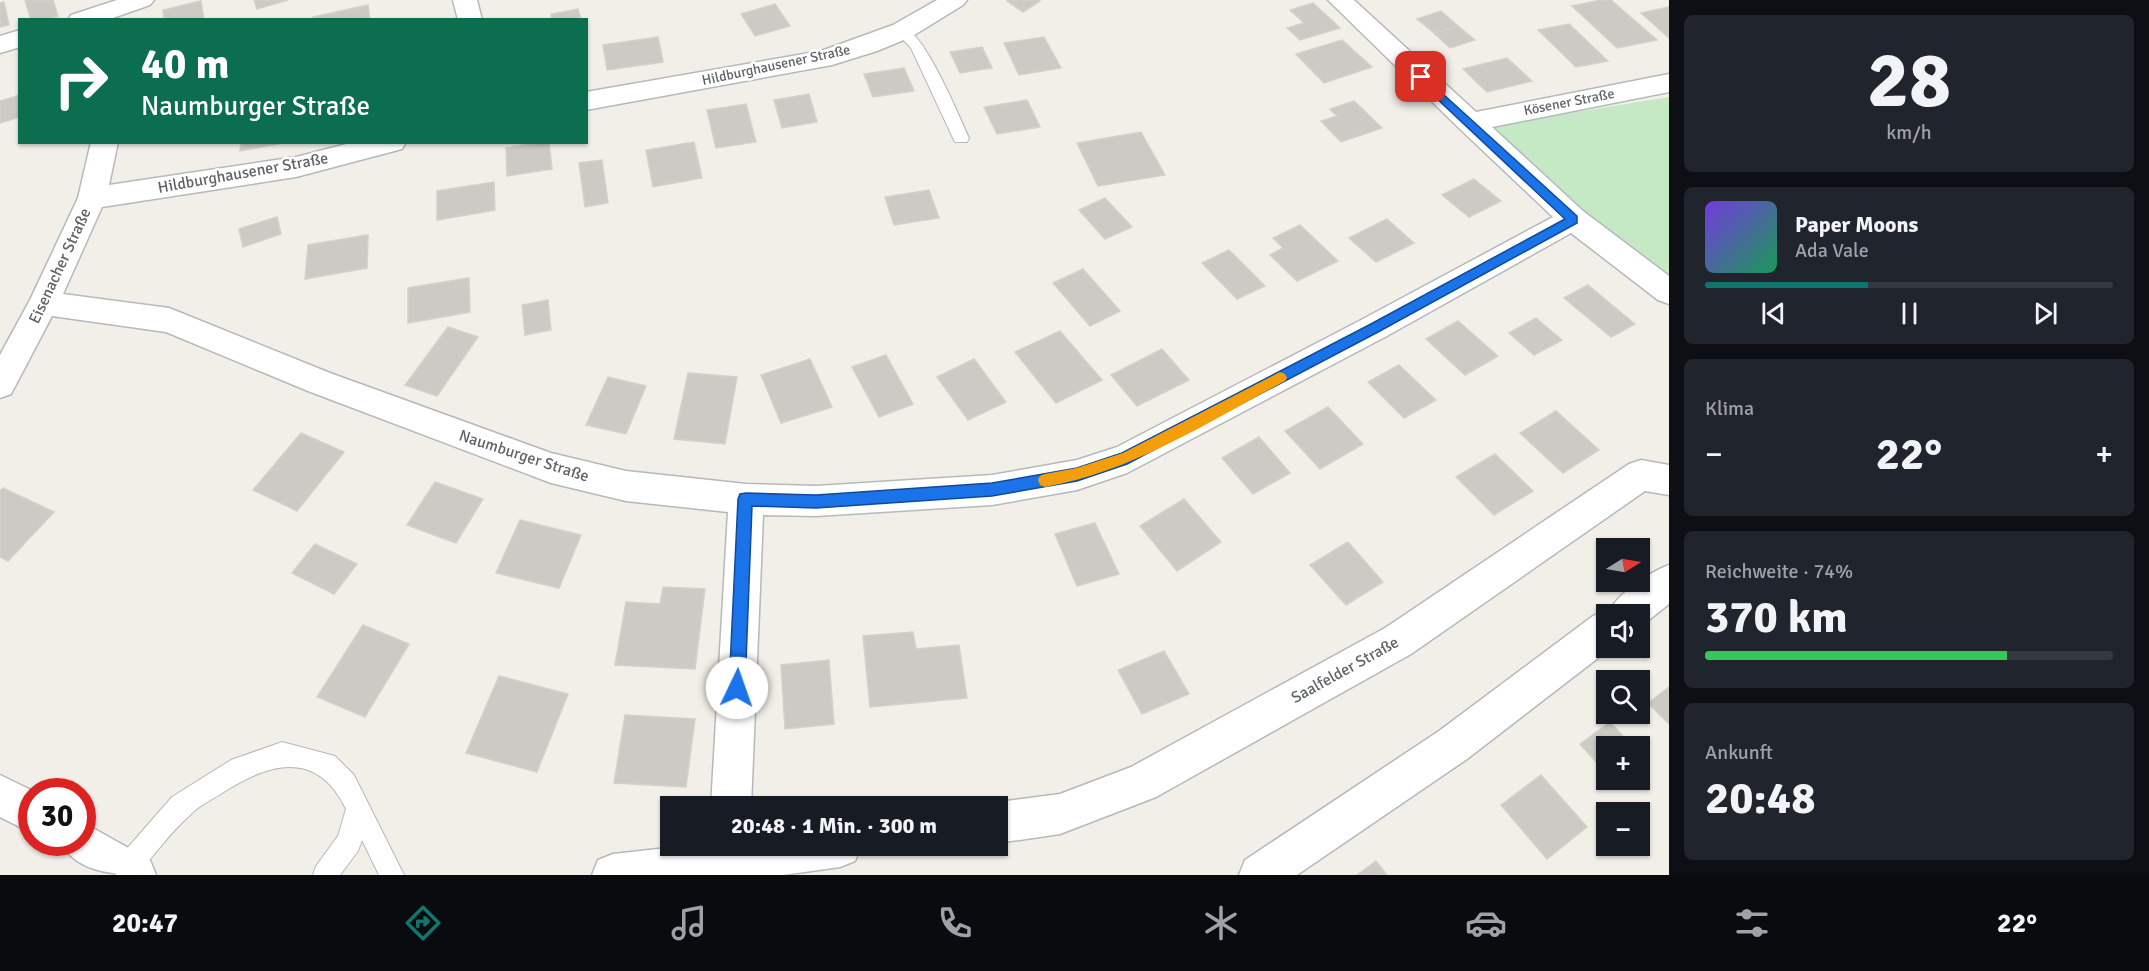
<!DOCTYPE html>
<html lang="de">
<meta charset="utf-8">
<style>
:root{--surface:#171b24;--page:#20242c;--text:#f1f3f6;--muted:#9ea1a6;--line:#363941;--accent:#0f766e}
body{margin:0;font-family:Signika,sans-serif;background:var(--page);color:var(--text);height:100vh;display:flex;flex-direction:column;font-size:22px;white-space:nowrap}
*{box-sizing:border-box;margin:0}
p{font-size:20px;color:var(--muted)}
.icon{flex:none;width:33px;height:33px;fill:none;stroke:currentColor;stroke-width:2;stroke-linecap:round;stroke-linejoin:round}
.map{position:relative;flex:1;overflow:hidden}
.side{display:flex;flex-direction:column;gap:15px;padding:15px;background:#0d0f14;width:480px}
.side>*{flex:none}
.banner{position:absolute;left:18px;top:18px;width:570px;height:126px;border-radius:0px;box-shadow:0 2px 4px #0004;background:#0b6e4f;color:#fff;overflow:hidden}
.needle{width:39px;rotate:79deg}
.buttons{position:absolute;left:1596px;top:538px;display:grid;gap:12px}
.buttons a{display:grid;place-items:center;width:54px;height:54px;border-radius:0px;background:var(--surface);box-shadow:0 2px 4px #0004;font-size:30px}
.speed{position:absolute;left:18px;top:778px;display:flex;gap:12px;font-size:30px;font-weight:700;text-align:center}
.speed>*{display:grid;place-content:center;width:78px;height:78px;border-radius:50%;background:var(--surface);box-shadow:0 2px 4px #0004;line-height:1}
.speed .limit{border:9px solid #d22;background:#fff;color:#111}
.pin{position:absolute;display:grid;place-items:center;width:51px;height:51px;color:#fff;margin:-26px;border-radius:12px;box-shadow:0 3px 9px #0006}
.me{position:absolute;width:66px;margin:-33px;rotate:3deg;stroke-linejoin:round;filter:drop-shadow(0 0 4px #0008)}
.turn{display:flex;align-items:center;gap:21px;height:126px;padding:0 24px;font-size:27px}
.turn .icon{width:78px;height:78px;stroke-width:2.5}
.turn b{display:block;font-size:42px;line-height:51px}
.big{font-size:45px;font-weight:800;line-height:1.1}
.side .tile{flex:1;display:flex;flex-direction:column;justify-content:center;gap:9px;min-width:0;padding:0 21px;border-radius:9px;background:var(--page)}
.side .dial{align-items:center;gap:0}
.dial b{font-size:78px;line-height:1}
.song{display:flex;align-items:center;gap:18px}
.cover{width:72px;height:72px;border-radius:9px;background:linear-gradient(135deg,hsl(260 70% 55%),hsl(150 70% 35%))}
.played{height:6px;border-radius:3px;background:linear-gradient(90deg,var(--accent) 40%,var(--line) 40%)}
.keys{display:flex;justify-content:space-around;direction:ltr}
.heat{display:flex;justify-content:space-between;align-items:center;font-size:33px;direction:ltr}
.charge{height:9px;border-radius:4px;background:linear-gradient(90deg,#34c759 74%,var(--line) 0)}
.trip{position:absolute;left:660px;top:796px;width:348px;height:60px;border-radius:0px;background:var(--surface);box-shadow:0 2px 4px #0004;font-weight:800;line-height:60px;text-align:center}
.dock{display:flex;height:96px;justify-content:space-around;align-items:center;background:#090b0e;color:var(--muted)}
.dock .icon{width:42px;height:42px}
.dock .selected{color:var(--accent)}
.dock b{font-size:27px;color:var(--text)}
main{display:flex;flex:1;min-height:0}
.map>svg:first-child{display:block}
</style>
<main>
<div class="map">
<svg width="1669" height="875" viewBox="0 0 1669 875">
<rect width="100%" height="100%" fill="#f1efe8"/>
<!-- green -->
<path fill="#c5e8c5" d="M 1669,97 L 1669,274 L 1565,197 L 1492,128 L 1497,125 Z"/>
<!-- building -->
<path fill="#cccac5" stroke="#d6d1c6" stroke-width="1.5" d="M 25,0 L 53,0 L 58,16 L 46,20 L 31,20 Z
M 254,0 L 288,0 L 257,9 Z
M 1008,0 L 1039,0 L 1040,1 L 1023,12 L 1007,1 Z
M 1601,0 L 1611,0 L 1657,40 L 1617,48 L 1572,6 Z
M 201,1 L 204,20 L 164,20 L 163,10 Z
M 4,2 L 9,25 L 0,27 L 0,3 Z
M 1313,3 L 1340,28 L 1300,40 L 1287,28 L 1304,23 L 1290,10 Z
M 775,4 L 790,26 L 755,36 L 741,14 Z
M 368,5 L 370,20 L 314,20 L 313,17 Z
M 1669,7 L 1669,38 L 1641,13 Z
M 578,9 L 581,20 L 552,20 L 551,14 Z
M 1441,11 L 1458,26 L 1434,33 L 1417,19 Z
M 1569,24 L 1608,61 L 1576,67 L 1538,30 Z
M 1458,26 L 1475,40 L 1450,48 L 1434,33 Z
M 658,37 L 663,62 L 607,70 L 603,45 Z
M 1044,37 L 1061,68 L 1019,75 L 1004,43 Z
M 1342,40 L 1372,67 L 1324,83 L 1296,54 Z
M 982,47 L 992,68 L 960,73 L 950,52 Z
M 1507,58 L 1532,81 L 1487,92 L 1463,69 Z
M 904,68 L 914,91 L 873,97 L 864,74 Z
M 809,94 L 817,122 L 782,128 L 774,100 Z
M 20,95 L 20,117 L 0,123 L 0,101 Z
M 1027,100 L 1040,127 L 997,134 L 984,107 Z
M 1354,101 L 1382,128 L 1341,142 L 1321,121 L 1337,116 L 1330,109 Z
M 746,104 L 756,142 L 716,148 L 707,110 Z
M 1141,132 L 1165,175 L 1098,186 L 1077,143 Z
M 241,142 L 288,142 L 240,151 Z
M 541,142 L 549,142 L 552,169 L 507,176 L 506,148 Z
M 694,142 L 702,178 L 653,187 L 646,150 Z
M 602,160 L 608,203 L 585,207 L 579,163 Z
M 1474,179 L 1501,201 L 1469,217 L 1442,195 Z
M 494,182 L 495,210 L 437,220 L 437,191 Z
M 929,190 L 939,218 L 894,225 L 885,197 Z
M 1105,198 L 1132,227 L 1105,239 L 1079,210 Z
M 277,217 L 281,234 L 243,247 L 239,229 Z
M 1387,219 L 1414,243 L 1376,262 L 1349,238 Z
M 1300,225 L 1338,261 L 1297,281 L 1270,255 L 1283,248 L 1273,238 Z
M 368,235 L 367,268 L 305,279 L 308,245 Z
M 1229,250 L 1265,286 L 1237,299 L 1202,263 Z
M 1083,269 L 1120,311 L 1090,326 L 1053,283 Z
M 469,278 L 470,312 L 408,323 L 408,288 Z
M 1588,285 L 1635,324 L 1611,337 L 1564,298 Z
M 548,300 L 551,330 L 525,335 L 522,305 Z
M 1536,318 L 1562,340 L 1534,355 L 1509,333 Z
M 1458,321 L 1498,356 L 1465,375 L 1426,339 Z
M 448,327 L 478,337 L 437,396 L 405,385 Z
M 1060,331 L 1102,380 L 1056,403 L 1015,352 Z
M 1162,349 L 1189,380 L 1137,406 L 1111,375 Z
M 886,355 L 913,404 L 879,417 L 852,367 Z
M 810,359 L 832,407 L 781,423 L 761,375 Z
M 974,359 L 1006,402 L 968,420 L 937,377 Z
M 1399,365 L 1436,400 L 1404,418 L 1368,382 Z
M 688,373 L 737,377 L 725,444 L 674,439 Z
M 608,377 L 646,386 L 626,434 L 586,425 Z
M 1328,407 L 1363,444 L 1320,469 L 1285,431 Z
M 1556,411 L 1599,450 L 1563,473 L 1520,433 Z
M 301,433 L 344,452 L 297,511 L 253,490 Z
M 1259,437 L 1290,473 L 1253,494 L 1222,458 Z
M 1495,454 L 1533,491 L 1494,515 L 1456,477 Z
M 435,482 L 483,499 L 456,543 L 407,525 Z
M 3,488 L 54,512 L 8,561 L 0,557 L 0,491 Z
M 1184,499 L 1221,542 L 1177,571 L 1140,526 Z
M 520,520 L 581,535 L 559,588 L 496,573 Z
M 1095,523 L 1119,574 L 1077,586 L 1055,534 Z
M 1348,542 L 1383,582 L 1346,605 L 1310,565 Z
M 315,544 L 357,564 L 334,594 L 292,573 Z
M 663,587 L 705,589 L 695,669 L 615,665 L 626,602 L 660,604 Z
M 363,625 L 409,644 L 365,717 L 317,697 Z
M 913,632 L 916,649 L 959,645 L 967,698 L 870,707 L 863,636 Z
M 1164,651 L 1189,694 L 1142,714 L 1118,670 Z
M 829,660 L 834,724 L 785,729 L 781,665 Z
M 499,676 L 568,694 L 537,772 L 466,753 Z
M 1669,687 L 1669,724 L 1648,703 Z
M 625,715 L 695,719 L 686,787 L 614,783 Z
M 1610,722 L 1633,747 L 1606,747 L 1606,773 L 1580,744 Z
M 1541,775 L 1587,827 L 1547,859 L 1501,805 Z
M 1376,861 L 1387,875 L 1357,875 Z"/>
<g fill="none" stroke-linecap="round" stroke-linejoin="round">
<defs>
<path id="lane" d="M 902,26 C 925,33 958,114 969,138 L 967,142 L 955,142 L 953,138 L 911,48 L 895,31 Z
M 282,742 L 335,756 L 354,775 L 404,875 L 379,875 L 362,840 L 358,851 L 340,875 L 313,875 L 316,866 L 338,836 L 346,809 C 316,747 266,764 219,795 C 209,801 197,807 189,816 C 170,833 154,855 137,875 L 116,875 L 114,869 L 117,860 L 172,797 L 231,760 Z"/>
<path id="street" d="M 117,0 L 154,0 L 150,5 L 107,20 L 68,20 L 71,15 Z
M 453,0 L 477,0 L 482,20 L 458,20 Z
M 937,0 L 967,0 L 963,5 L 911,37 L 877,51 L 832,65 L 586,110 L 586,92 L 821,51 L 893,25 Z
M 1328,0 L 1354,0 L 1476,112 L 1669,74 L 1669,92 L 1492,127 L 1583,211 L 1669,276 L 1669,304 L 1658,300 L 1571,233 L 1385,337 L 1127,473 L 1077,490 L 992,505 L 816,516 L 763,515 L 751,807 L 711,807 L 728,512 L 626,501 L 551,483 L 308,391 L 166,332 L 52,316 L 11,394 L 0,398 L 0,355 L 30,300 L 78,198 L 91,142 L 118,142 L 109,185 L 296,157 L 354,142 L 406,142 L 402,149 L 296,177 L 102,207 L 63,294 L 169,308 L 330,373 L 551,453 L 626,471 L 746,484 L 816,486 L 992,475 L 1077,460 L 1117,447 L 1363,319 L 1553,217 L 1460,129 Z
M 20,30 L 20,47 L 0,53 L 0,36 Z
M 1641,460 L 1669,465 L 1669,495 L 1645,491 L 1411,654 L 1156,797 L 1060,834 L 998,843 L 998,807 L 987,807 L 998,802 L 1060,794 L 1131,767 L 1385,628 L 1629,464 Z
M 1669,565 L 1669,604 L 1640,627 L 1640,615 L 1606,615 L 1606,648 L 1611,648 L 1467,759 L 1297,875 L 1239,875 L 1245,860 L 1439,731 L 1593,616 L 1606,611 L 1609,612 C 1617,594 1650,572 1669,565 Z
M 0,775 L 35,792 L 32,792 L 32,833 L 0,817 Z
M 82,822 L 150,860 L 156,875 C 120,875 78,875 61,843 L 82,843 Z
M 685,846 L 861,846 L 855,861 L 840,867 L 783,875 L 592,875 L 598,860 L 613,854 Z"/>
</defs>
<!-- lane casing -->
<use href="#lane" stroke="#b5b8bc" stroke-width="2"/>
<!-- street casing -->
<use href="#street" stroke="#b5b8bc" stroke-width="3"/>
<!-- lane -->
<use href="#lane" fill="#fff" fill-rule="evenodd"/>
<!-- street -->
<use href="#street" fill="#fff" fill-rule="evenodd"/>
</g>
<!-- route -->
<path fill="#1a73e8" stroke="#114b97" stroke-width="1.5" d="M 1421,74 L 1577,216 L 1577,223 L 1378,332 L 1127,464 L 1077,481 L 992,496 L 816,508 L 752,506 L 745,688 L 742,694 L 737,696 L 731,694 L 729,688 L 738,499 L 740,494 L 746,493 L 816,495 L 992,483 L 1077,468 L 1122,453 L 1369,325 L 1565,219 L 1417,80 L 1417,75 Z"/>
<!-- slow -->
<path fill="#f59e0b" d="M 1280,372 L 1285,374 L 1287,378 L 1285,381 C 1207,423 1133,471 1045,487 L 1040,485 L 1038,480 L 1040,476 L 1045,474 L 1077,468 L 1123,453 Z"/>
<g text-anchor="middle" dominant-baseline="central" stroke-width="5" stroke-linejoin="round" paint-order="stroke">
<!-- far-street labels -->
<g font-size="14" fill="#5f6368" stroke="#fff">
<text transform="translate(776 65) rotate(-12)">Hildburghausener Straße</text>
<text transform="translate(1569 102) rotate(-11)">Kösener Straße</text>
</g>
<!-- street labels -->
<g font-size="16" fill="#5f6368" stroke="#fff">
<text transform="translate(243 173) rotate(-10)">Hildburghausener Straße</text>
<text transform="translate(60 266) rotate(-65)">Eisenacher Straße</text>
<text transform="translate(524 456) rotate(18)">Naumburger Straße</text>
<text transform="translate(1345 670) rotate(-29)">Saalfelder Straße</text>
</g>
</g>
</svg>
<div class="buttons">
<a><svg class="needle" viewBox="-14 -14 28 28"><path d="M0-13l5 13h-10z" fill="#e53935"/><path d="M0 13l5-13h-10z" fill="#9ea1a6"/></svg></a>
<a><svg class="icon" aria-label="sound" viewBox="0 0 24 24"><path d="M4 9h4l5-4v14l-5-4H4zM17 9q2 3 0 6"/></svg></a>
<a><svg class="icon" aria-label="search" viewBox="0 0 24 24"><circle cx="10" cy="10" r="6"/><path d="M15 15l6 6"/></svg></a>
<a>+</a>
<a>−</a>
</div>
<div class="speed"><div class="limit">30</div></div>
<div class="pin" style="left:1421px;top:77px;background:#d93025"><svg class="icon" aria-label="arrive" viewBox="0 0 24 24"><path d="M6 21V4h12l-3 4 3 4H6"/></svg></div>
<svg class="me" style="left:737px;top:688px" viewBox="-20 -20 40 40"><circle r="19" fill="#fff"/><path d="M0-13L10 11 0 6-10 11z" fill="#1a73e8"/></svg>
<div class="trip">20:48 · 1 Min. · 300 m</div>
<div class="banner">
<div class="turn"><svg class="icon" aria-label="right" viewBox="0 0 24 24"><path d="M7 20v-9h11M14 6l5 5-5 5"/></svg><div><b>40 m</b>Naumburger Straße</div></div>
</div>
</div>
<section class="side">
<div class="tile dial"><b>28</b><p>km/h</p></div>
<div class="tile">
<div class="song"><i class="cover"></i><div><b>Paper Moons</b><p>Ada Vale</p></div></div>
<div class="played"></div>
<div class="keys"><svg class="icon" aria-label="previous" viewBox="0 0 24 24"><path d="M18 5L8 12l10 7zM5 5v14"/></svg><svg class="icon" aria-label="pause" viewBox="0 0 24 24"><path d="M8 5v14M16 5v14"/></svg><svg class="icon" aria-label="next" viewBox="0 0 24 24"><path d="M6 5l10 7-10 7zM19 5v14"/></svg></div>
</div>
<div class="tile"><p>Klima</p>
<div class="heat"><a>−</a><b class="big">22°</b><a>+</a></div>
</div>
<div class="tile"><p>Reichweite · 74%</p><b class="big">370 km</b><div class="charge"></div></div>
<div class="tile"><p>Ankunft</p><b class="big">20:48</b></div>
</section>
</main>
<nav class="dock">
<b>20:47</b>
<svg class="icon selected" aria-label="directions" viewBox="0 0 24 24"><path d="M12 3l9 9-9 9-9-9zM9 14v-3h6M13 9l2 2-2 2"/></svg>
<svg class="icon" aria-label="music" viewBox="0 0 24 24"><path d="M9 18V5l10-2v13"/><circle cx="6" cy="18" r="3"/><circle cx="16" cy="16" r="3"/></svg>
<svg class="icon" aria-label="phone" viewBox="0 0 24 24"><path d="M5 4h4l2 5-3 2q2 4 5 5l2-3 5 2v4C11 20 4 13 5 4z"/></svg>
<svg class="icon" aria-label="climate" viewBox="0 0 24 24"><path d="M12 3v18M4 7l16 10M4 17L20 7"/></svg>
<svg class="icon" aria-label="car" viewBox="0 0 24 24"><path d="M5 17H2v-5l4-1 3-4h7l3 4 3 1v5h-3M9 17h6M6 11h13"/><circle cx="7" cy="17" r="2"/><circle cx="17" cy="17" r="2"/></svg>
<svg class="icon" aria-label="filters" viewBox="0 0 24 24"><path d="M4 7h16M4 17h16"/><circle cx="9" cy="7" r="2"/><circle cx="15" cy="17" r="2"/></svg>
<b>22°</b>
</nav>
